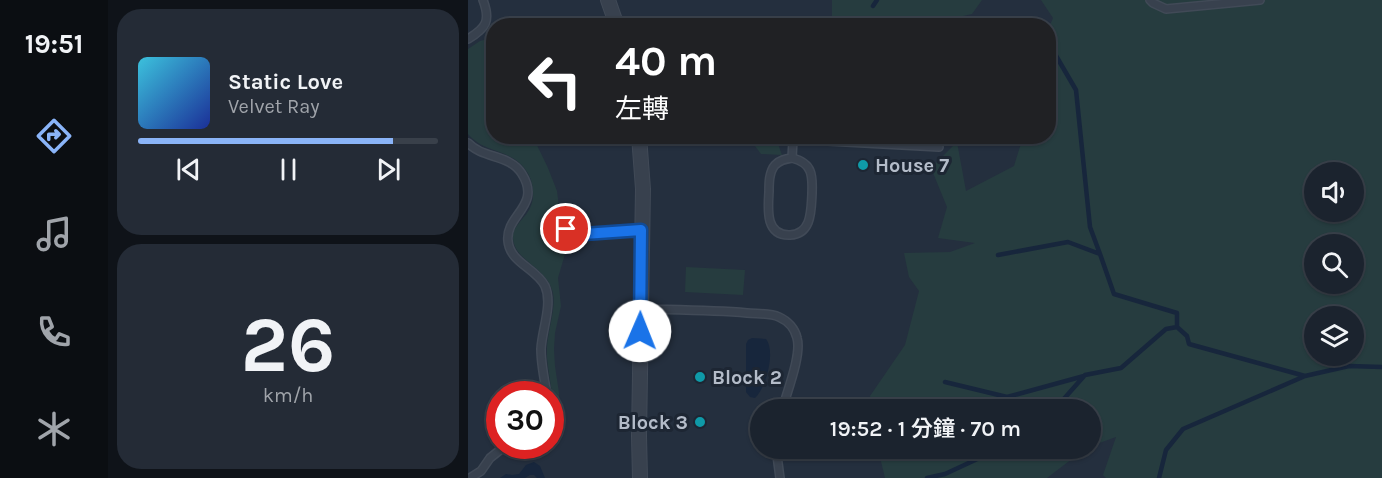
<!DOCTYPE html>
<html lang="zh-TW">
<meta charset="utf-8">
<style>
:root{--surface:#1b232e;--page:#242b36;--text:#f1f3f6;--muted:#a0a4aa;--line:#39404a;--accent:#8ab4f8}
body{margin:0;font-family:Karla,"Noto Sans TC",sans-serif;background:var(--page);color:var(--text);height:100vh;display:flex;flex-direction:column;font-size:22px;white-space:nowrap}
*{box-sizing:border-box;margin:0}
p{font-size:20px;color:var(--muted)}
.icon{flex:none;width:33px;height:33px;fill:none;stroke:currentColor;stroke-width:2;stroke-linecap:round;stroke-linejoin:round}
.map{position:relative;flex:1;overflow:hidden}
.details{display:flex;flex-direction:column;gap:9px;padding:9px;background:#0f1319;width:360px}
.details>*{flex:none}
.guide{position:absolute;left:18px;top:18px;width:570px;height:126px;border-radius:24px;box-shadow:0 2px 4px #0004,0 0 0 2px var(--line);background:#202124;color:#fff;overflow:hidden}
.controls{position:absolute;left:836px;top:162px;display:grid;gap:12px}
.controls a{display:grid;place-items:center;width:60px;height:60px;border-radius:50%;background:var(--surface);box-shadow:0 2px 4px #0004,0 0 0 2px var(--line);font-size:30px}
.speed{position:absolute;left:18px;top:381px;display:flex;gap:12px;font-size:30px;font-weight:700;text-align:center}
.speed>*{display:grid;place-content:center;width:78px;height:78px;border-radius:50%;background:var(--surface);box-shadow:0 2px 4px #0004,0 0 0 2px var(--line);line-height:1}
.speed .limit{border:9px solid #d22;background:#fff;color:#111}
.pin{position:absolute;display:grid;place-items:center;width:51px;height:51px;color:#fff;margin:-26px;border:3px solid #fff;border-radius:50%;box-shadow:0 2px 6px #0007}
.me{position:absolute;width:66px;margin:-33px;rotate:1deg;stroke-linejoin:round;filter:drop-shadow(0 0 4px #0008)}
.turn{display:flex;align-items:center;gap:21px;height:126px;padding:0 30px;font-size:27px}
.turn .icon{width:78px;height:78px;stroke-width:2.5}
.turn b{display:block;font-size:42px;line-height:51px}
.details .tile{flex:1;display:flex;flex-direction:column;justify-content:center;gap:9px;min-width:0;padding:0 21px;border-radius:24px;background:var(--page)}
.details .dial{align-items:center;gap:0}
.dial b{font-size:78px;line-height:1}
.song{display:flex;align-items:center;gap:18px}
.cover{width:72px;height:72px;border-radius:9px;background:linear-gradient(135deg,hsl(190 70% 55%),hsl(230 70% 35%))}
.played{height:6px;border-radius:3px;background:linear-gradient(90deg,var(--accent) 85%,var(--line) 85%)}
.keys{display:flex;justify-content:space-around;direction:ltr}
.trip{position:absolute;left:282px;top:399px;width:351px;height:60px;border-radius:30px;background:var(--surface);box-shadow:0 2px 4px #0004,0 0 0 2px var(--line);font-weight:600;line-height:60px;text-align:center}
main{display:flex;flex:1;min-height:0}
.tab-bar{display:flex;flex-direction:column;width:108px;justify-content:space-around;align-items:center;background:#0b0e12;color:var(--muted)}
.tab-bar .icon{width:42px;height:42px}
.tab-bar .selected{color:var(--accent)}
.tab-bar b{font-size:27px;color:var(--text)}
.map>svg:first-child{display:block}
</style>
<main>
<nav class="tab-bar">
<b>19:51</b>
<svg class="icon selected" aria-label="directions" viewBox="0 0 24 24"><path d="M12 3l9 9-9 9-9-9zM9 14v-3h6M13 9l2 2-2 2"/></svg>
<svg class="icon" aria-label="music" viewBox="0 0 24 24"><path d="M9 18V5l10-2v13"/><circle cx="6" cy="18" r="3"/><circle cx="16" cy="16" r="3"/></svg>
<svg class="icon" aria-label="phone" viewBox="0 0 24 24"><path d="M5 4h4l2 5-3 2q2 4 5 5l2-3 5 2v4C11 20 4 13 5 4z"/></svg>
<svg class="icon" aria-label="climate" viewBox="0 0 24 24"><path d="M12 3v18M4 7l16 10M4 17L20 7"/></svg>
</nav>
<section class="details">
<div class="tile">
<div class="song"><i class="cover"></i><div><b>Static Love</b><p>Velvet Ray</p></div></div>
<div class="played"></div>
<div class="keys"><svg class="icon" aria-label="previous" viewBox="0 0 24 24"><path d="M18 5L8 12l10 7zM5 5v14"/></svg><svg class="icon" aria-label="pause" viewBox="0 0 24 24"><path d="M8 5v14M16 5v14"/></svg><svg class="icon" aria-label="next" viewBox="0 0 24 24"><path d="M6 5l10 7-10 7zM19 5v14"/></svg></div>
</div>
<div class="tile dial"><b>26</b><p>km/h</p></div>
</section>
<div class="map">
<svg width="914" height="478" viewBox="0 0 914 478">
<rect width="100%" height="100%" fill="#242f3e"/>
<!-- green -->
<path fill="#263c3f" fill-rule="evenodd" d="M 364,0 L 514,0 L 504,14 L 455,25 L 437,25 L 364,19 Z
M 573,0 L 914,0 L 914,478 L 638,478 L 635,475 L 648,437 L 623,446 L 622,410 L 404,409 L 402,396 L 437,345 L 451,291 L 441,277 L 436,253 L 482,252 L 507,243 L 470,238 L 479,207 L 463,168 L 489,142 L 498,191 L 546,166 L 555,137 L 580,136 L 580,30 L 585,18 ZM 846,172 L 885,172 L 885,212 L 846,212 ZM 846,244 L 885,244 L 885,284 L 846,284 ZM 846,316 L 885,316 L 885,356 L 846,356 Z
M 19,39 L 25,39 L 26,136 L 65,137 L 80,168 L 89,191 L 97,254 L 90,278 L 93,306 L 87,333 L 86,349 L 87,366 L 91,393 L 91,441 L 83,442 C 82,431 81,420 83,410 C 83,405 84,401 84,396 C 83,380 78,364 79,347 C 80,330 88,308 85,293 C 79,267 47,261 45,239 C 44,226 57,219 62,208 C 68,196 65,179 57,169 C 41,148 17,154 0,134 L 0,49 L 12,41 Z
M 295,140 L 309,141 L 314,155 L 293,154 L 287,146 Z
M 218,267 L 277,270 L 275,295 L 217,292 Z
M 410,449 L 617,449 L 579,478 L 417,478 Z"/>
<!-- water -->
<path fill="#17263c" d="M 284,338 L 298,339 C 308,351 298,388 287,398 L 282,397 L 278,392 L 278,344 L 280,340 Z
M 66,462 L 72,466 L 77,478 L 69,478 L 66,475 L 62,475 L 57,478 L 32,478 L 38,474 L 44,475 L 51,474 L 58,465 Z"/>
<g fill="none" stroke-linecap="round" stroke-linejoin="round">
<!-- stream -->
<path stroke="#17263c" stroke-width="4.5" d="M 405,6 L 409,0
M 580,42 L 608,90 L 622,227 L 632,254
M 530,255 L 600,242 L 632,254 L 646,294 L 709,313 L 709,327
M 477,382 L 539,397 L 616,376
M 586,410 L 617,375 L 653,368 L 698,329 L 709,327 L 719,336 L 721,344 L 837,376 L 881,366 L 914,367
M 459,478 L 477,474 L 533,448
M 691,478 L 698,450 L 715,429 L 837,376"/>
<defs>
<path id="service" d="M 682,0 L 685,3 L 698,9 L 792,0
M 0,39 C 18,28 23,21 15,0
M 265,136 L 471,147
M 0,143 C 15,159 42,154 54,174 C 74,206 37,215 40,241 C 42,263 68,268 77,286 C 85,304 74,329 73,349 C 73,364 76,379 79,394
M 324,158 C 317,159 312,160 307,165 C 301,172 301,183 301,192 C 300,209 297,236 322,235 C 344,234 343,210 344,194 C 344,187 345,178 342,171 C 339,163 332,160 324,158 L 325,140
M 98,229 L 115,234 L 173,230
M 172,309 C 208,310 244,310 279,313 C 289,314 302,313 311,317 C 320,321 327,329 329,338 C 334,354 319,392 314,410
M 308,448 L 312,478
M 2,478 L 13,471 L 22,458 L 37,446"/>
<path id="minor" d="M 140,0 L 149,26
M 171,136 L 175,189 L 171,436 L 172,478"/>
</defs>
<!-- service casing -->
<use href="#service" stroke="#414a57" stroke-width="10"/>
<!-- minor casing -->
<use href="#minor" stroke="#414a57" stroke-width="16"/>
<!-- service -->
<use href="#service" stroke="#38414e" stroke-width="7"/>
<!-- minor -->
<use href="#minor" stroke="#38414e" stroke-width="14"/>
</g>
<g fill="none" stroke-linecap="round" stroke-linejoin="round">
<defs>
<path id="route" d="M 98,229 L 116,234 L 173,230 L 172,331"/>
</defs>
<!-- route casing -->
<use href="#route" stroke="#114b97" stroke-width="15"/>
<!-- route -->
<use href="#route" stroke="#1a73e8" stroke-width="10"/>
</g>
<!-- markers -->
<g fill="#0f9aa8" stroke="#1d2633" stroke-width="2">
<circle cx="395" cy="165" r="6"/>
<circle cx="232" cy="377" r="6"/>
<circle cx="232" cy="422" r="6"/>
</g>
<g text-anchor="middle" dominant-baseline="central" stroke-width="6" stroke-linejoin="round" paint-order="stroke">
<!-- poi labels -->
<g font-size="20" font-weight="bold" fill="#b4bcc9" stroke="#1d2633" text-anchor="start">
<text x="407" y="165">House 7</text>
<text x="244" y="377">Block 2</text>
<text x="220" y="422" text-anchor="end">Block 3</text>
</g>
</g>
</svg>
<div class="controls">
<a><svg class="icon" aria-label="sound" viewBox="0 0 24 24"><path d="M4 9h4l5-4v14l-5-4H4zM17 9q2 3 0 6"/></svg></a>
<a><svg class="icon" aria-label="search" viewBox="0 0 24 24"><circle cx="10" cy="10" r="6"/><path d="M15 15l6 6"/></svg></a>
<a><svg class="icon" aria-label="layers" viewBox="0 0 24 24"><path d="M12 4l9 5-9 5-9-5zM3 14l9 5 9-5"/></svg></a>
</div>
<div class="speed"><div class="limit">30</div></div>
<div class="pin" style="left:98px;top:229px;background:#d93025"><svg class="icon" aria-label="arrive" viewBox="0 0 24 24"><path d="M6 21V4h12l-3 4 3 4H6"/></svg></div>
<svg class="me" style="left:172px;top:331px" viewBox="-20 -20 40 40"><circle r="19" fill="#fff"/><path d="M0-13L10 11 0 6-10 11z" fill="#1a73e8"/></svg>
<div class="trip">19:52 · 1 分鐘 · 70 m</div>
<div class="guide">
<div class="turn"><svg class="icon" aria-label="left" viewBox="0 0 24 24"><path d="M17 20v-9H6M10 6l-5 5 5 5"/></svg><div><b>40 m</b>左轉</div></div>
</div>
</div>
</main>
